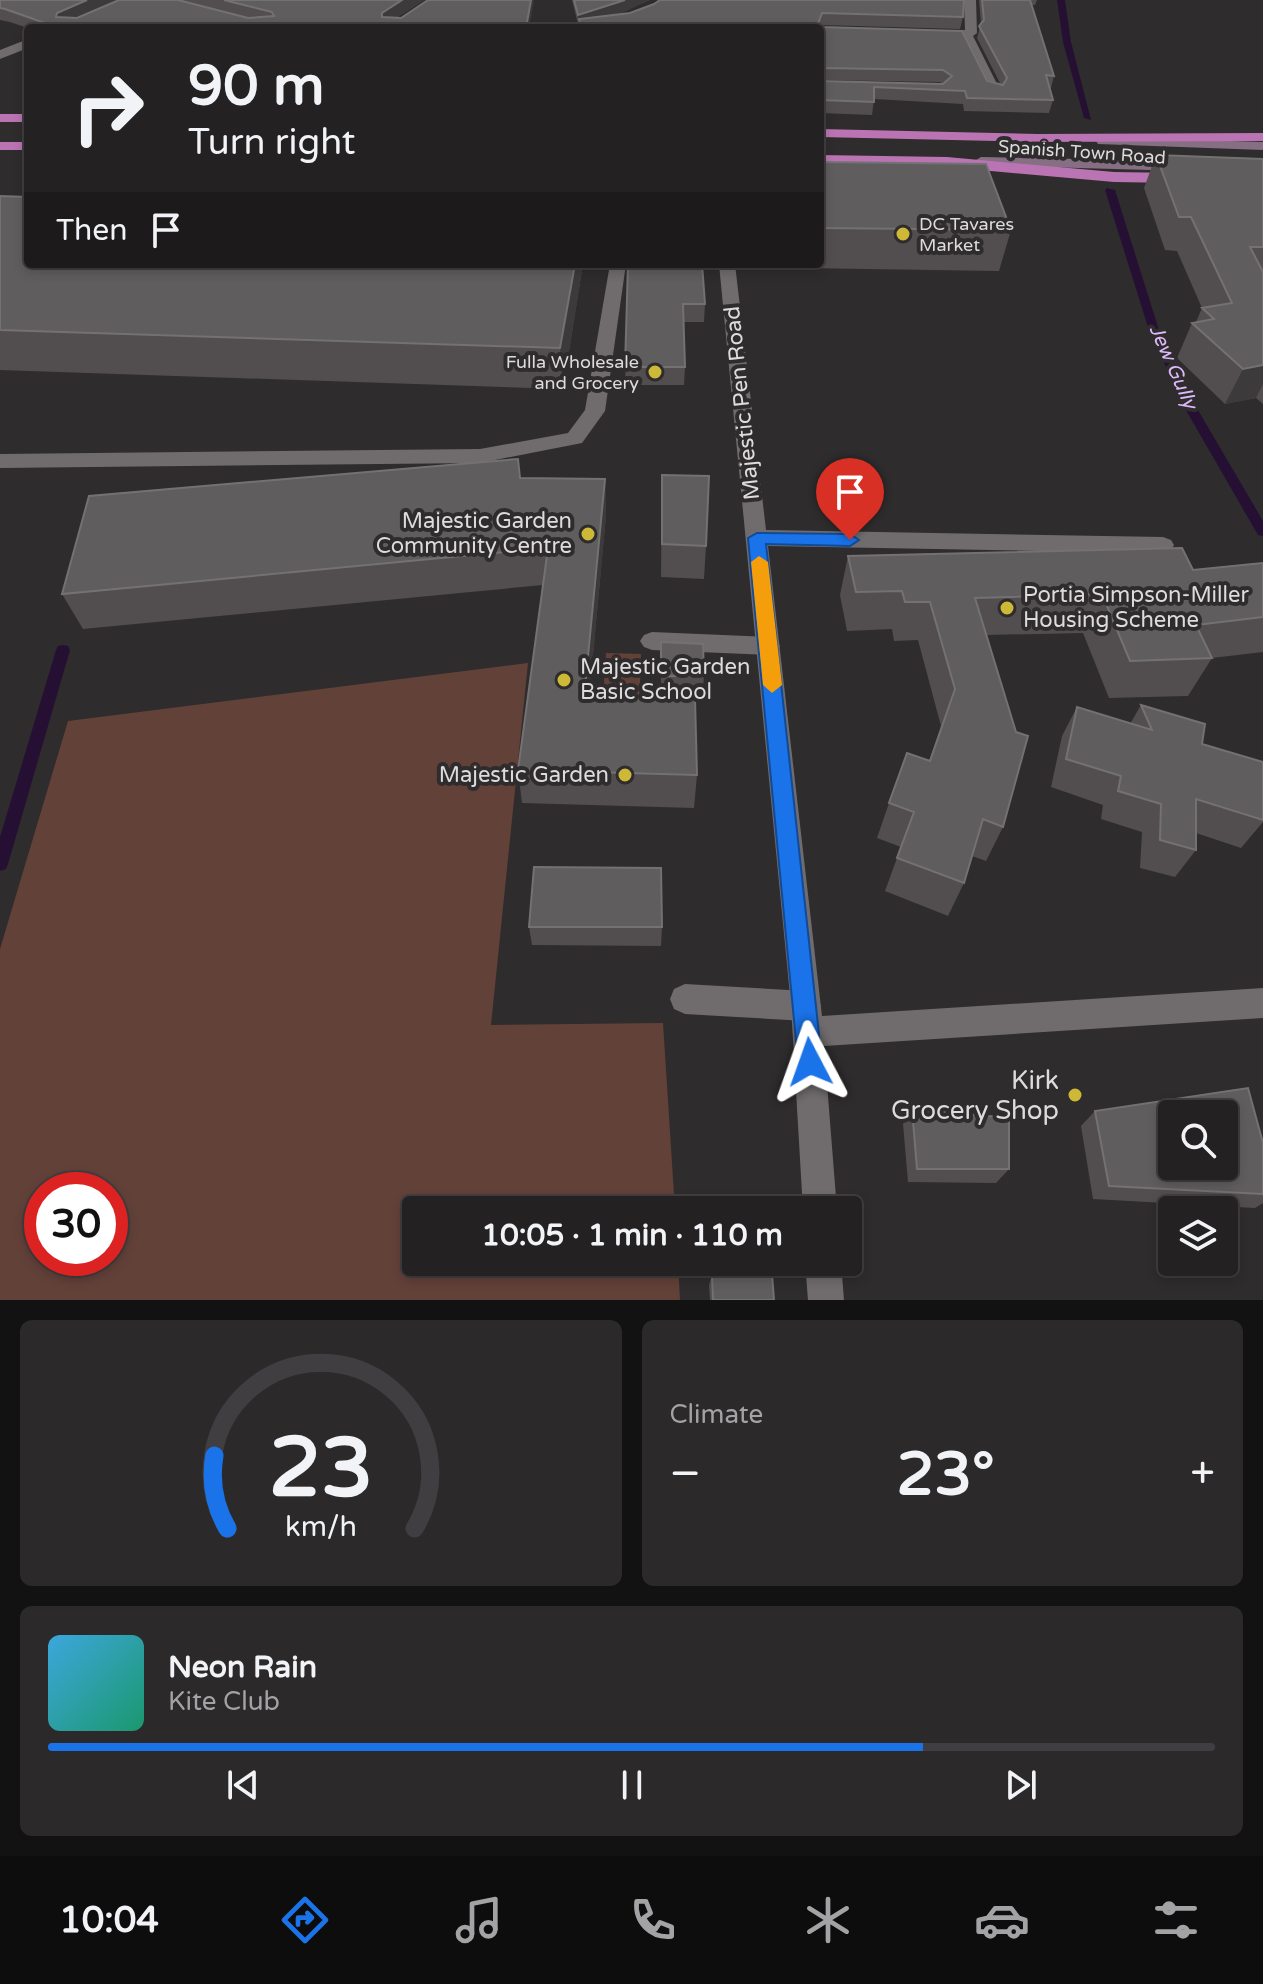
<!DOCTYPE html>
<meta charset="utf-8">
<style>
:root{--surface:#232122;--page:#2b292a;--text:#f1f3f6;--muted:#a3a3a5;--line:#403e40;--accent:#1a73e8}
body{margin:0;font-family:"Varela Round",sans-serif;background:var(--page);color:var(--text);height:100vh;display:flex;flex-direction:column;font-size:30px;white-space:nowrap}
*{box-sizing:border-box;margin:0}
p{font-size:26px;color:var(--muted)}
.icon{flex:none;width:44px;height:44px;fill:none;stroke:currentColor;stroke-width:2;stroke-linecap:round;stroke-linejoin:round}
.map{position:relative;height:1300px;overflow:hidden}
.side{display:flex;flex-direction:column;gap:20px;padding:20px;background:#131213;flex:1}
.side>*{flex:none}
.guide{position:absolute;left:24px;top:24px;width:800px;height:244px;border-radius:8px;box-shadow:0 4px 12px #0003,0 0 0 2px var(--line);background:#232122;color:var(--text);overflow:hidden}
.controls{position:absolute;left:1158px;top:1100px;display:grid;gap:16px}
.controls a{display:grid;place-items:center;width:80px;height:80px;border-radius:8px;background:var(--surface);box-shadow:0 4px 12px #0003,0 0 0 2px var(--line);font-size:40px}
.speed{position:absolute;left:24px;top:1172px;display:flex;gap:16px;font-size:40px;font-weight:700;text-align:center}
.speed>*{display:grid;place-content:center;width:104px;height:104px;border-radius:50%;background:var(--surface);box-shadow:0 4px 12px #0003,0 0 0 2px var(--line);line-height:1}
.speed .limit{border:12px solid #d22;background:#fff;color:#111}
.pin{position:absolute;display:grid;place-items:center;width:68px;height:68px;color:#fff;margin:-82px -34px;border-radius:50% 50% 50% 0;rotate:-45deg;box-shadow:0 0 8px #0007}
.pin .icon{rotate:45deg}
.me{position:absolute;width:88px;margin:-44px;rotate:356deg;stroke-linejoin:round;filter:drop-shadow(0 0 6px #0008)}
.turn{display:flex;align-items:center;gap:28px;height:168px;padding:0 32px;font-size:36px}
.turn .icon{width:104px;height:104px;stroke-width:2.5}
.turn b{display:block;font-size:56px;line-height:68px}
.then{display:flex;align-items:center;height:76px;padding:0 32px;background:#0003;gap:16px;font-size:30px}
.big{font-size:60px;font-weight:700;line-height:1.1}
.side .card{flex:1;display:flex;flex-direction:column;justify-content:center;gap:12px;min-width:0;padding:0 28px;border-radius:12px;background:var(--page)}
.side .dial{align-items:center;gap:0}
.dial svg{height:208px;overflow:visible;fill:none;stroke:var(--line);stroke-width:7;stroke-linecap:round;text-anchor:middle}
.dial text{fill:var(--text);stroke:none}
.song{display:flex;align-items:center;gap:24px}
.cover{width:96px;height:96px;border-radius:12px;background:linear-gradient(135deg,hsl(200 70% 55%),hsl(160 70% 35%))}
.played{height:8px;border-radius:4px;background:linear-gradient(90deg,var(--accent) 75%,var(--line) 75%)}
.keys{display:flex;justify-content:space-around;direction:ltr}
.heat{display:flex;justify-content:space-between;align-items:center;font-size:44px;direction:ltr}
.side .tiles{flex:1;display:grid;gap:20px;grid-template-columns:1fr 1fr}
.card:last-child{grid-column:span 2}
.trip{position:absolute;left:402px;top:1196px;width:460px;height:80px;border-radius:8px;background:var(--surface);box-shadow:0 4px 12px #0003,0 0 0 2px var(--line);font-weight:700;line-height:80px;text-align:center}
.tab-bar{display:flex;height:128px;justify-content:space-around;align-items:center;background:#0e0d0e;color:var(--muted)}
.tab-bar .icon{width:56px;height:56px}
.tab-bar .active{color:var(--accent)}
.tab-bar b{font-size:36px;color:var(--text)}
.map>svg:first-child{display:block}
</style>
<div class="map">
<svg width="1263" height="1300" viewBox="0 0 1263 1300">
<rect width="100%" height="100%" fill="#2f2c2d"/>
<!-- green -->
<path fill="#624139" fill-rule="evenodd" d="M 606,653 L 641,654 L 639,713 L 602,712 Z
M 528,663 L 491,1025 L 663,1023 L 675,1210 L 416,1210 L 416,1262 L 678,1262 L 680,1300 L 0,1300 L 0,949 L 68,721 ZM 110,1190 L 110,1258 L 42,1258 L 42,1190 Z"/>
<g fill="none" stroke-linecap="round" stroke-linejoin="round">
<!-- stream -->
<path fill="#251034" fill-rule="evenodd" d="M 1057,0 L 1065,0 L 1071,42 L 1091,120 L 1084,118 L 1063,42 Z
M 1107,188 L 1115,190 L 1158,327 L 1195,405 L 1263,521 L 1263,536 L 1258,535 L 1183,405 L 1148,327 L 1105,190 Z
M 63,645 L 68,646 L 70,650 L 8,864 L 6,869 L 0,871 L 0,837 L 56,650 L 58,646 Z"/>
<!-- lane -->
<path fill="#706c6e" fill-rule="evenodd" d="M 610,264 L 626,264 L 605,411 L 582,443 L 480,463 L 0,468 L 0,454 L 480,449 L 568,433 L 585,410 Z
M 652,632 L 768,637 L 776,640 L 780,646 L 776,652 L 768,655 L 652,650 L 644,647 L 640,641 L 644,635 Z
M 685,984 L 806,991 L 817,995 L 821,1006 L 817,1017 L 806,1021 L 685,1014 L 674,1009 L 670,999 L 674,989 Z"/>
<!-- street -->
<path fill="#706c6e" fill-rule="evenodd" d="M 964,0 L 976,0 L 977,33 L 973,36 L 1001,92 L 999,95 L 987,92 L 960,37 L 931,39 L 925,35 L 931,31 L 965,30 Z
M 28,39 L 28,48 L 0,59 L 0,50 Z
M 719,264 L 735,264 L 766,530 L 1163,537 L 1171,540 L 1174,545 L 1171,550 L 1163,553 L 768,546 L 822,1016 L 1263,988 L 1263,1018 L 824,1046 L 837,1210 L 803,1210 L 791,1006 Z
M 805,1262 L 841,1262 L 844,1300 L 808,1300 Z"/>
<!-- secondary -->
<path fill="#866e83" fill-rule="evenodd" d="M 1103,137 L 1263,142 L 1263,150 L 1098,144 L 1096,141 Z
M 981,157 L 1185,161 L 1193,166 L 1185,171 L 976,165 L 973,162 Z"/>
<!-- highway -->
<path fill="#ba74b3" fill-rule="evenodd" d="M 0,114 L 28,114 L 28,122 L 0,122 Z
M 820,129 L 1037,134 L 1263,133 L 1263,141 L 1037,142 L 820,137 Z
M 0,142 L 28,142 L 28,150 L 0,150 Z
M 820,155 L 947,157 L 1114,172 L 1177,173 L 1185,178 L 1177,183 L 1114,182 L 947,167 L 820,163 Z"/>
</g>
<!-- wall -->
<path fill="#524e4f" d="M 0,0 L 424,0 L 396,18 L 529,28 L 28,28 L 10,22 L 0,20 Z
M 572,0 L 650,0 L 618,14 L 630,13 L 654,4 L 963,17 L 960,29 L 820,25 L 821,27 L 1001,85 L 977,38 L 981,24 L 979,0 L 1037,0 L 1035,5 L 1032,5 L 1054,76 L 1051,88 L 1049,88 L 1053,100 L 1049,113 L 964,111 L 963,104 L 874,99 L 872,115 L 820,113 L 820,81 L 943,84 L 940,82 L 820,80 L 820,28 L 579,28 Z
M 1156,155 L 1263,159 L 1263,404 L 1256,398 L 1225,404 L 1177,358 L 1192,323 L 1196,322 L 1202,308 L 1177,251 L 1165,250 L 1144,188 Z
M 820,162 L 1011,230 L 999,271 L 802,268 L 802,264 L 820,264 Z
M 0,196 L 27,197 L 28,199 L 583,264 L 563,389 L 0,370 Z
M 628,264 L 705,304 L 704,322 L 683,322 L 685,367 L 684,385 L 625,385 Z
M 662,475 L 706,546 L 704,579 L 661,577 Z
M 520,478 L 605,479 L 606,515 L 589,698 L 697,775 L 694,808 L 522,803 L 518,770 L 543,585 L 83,629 L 62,594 Z
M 848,556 L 1193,570 L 1263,563 L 1263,652 L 1212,658 L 1188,696 L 1109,698 L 1083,633 L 986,635 L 1003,827 L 986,861 L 972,856 L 964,883 L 948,916 L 885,891 L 901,847 L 877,838 L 889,803 L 929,761 L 941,726 L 918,640 L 894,641 L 892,629 L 847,631 L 840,595 Z
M 661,642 L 704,676 L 703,687 L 661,687 Z
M 1141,705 L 1202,744 L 1263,762 L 1263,822 L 1241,848 L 1196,833 L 1196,850 L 1175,877 L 1140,868 L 1142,832 L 1101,819 L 1103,805 L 1051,787 L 1062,736 L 1077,707 L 1130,724 Z
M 529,927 L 662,927 L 661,946 L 532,945 Z
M 912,1109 L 1009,1169 L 996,1183 L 908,1182 L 903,1124 Z
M 1095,1111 L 1263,1143 L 1263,1203 L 1255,1208 L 1093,1199 L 1081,1126 Z
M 712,1275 L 774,1300 L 710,1300 L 709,1285 Z"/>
<!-- shaded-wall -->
<path fill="#3d3a3b" d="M 87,0 L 121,0 L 62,25 L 56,17 L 57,13 Z
M 402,0 L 424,0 L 384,25 L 382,17 L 382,13 Z
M 531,0 L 534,0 L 529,28 L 526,28 Z
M 625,0 L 650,0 L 624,12 L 581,26 L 579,19 L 578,27 L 578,15 Z
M 575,264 L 583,264 L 563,389 L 560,348 Z
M 1263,365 L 1263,384 L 1256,398 L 1225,404 L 1243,369 Z
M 605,479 L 606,515 L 586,732 L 584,698 Z"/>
<!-- building -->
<path fill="#605d5e" stroke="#747172" stroke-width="2" fill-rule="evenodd" d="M 0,0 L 87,0 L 57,13 L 56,17 L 77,18 L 119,0 L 178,0 L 248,18 L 274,16 L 272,12 L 224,0 L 402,0 L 382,13 L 382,17 L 401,18 L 428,0 L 531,0 L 526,28 L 59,28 L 5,9 L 0,8 Z
M 574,0 L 625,0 L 578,15 Z
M 660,0 L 964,0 L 963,17 L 822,13 L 818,24 L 821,27 L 962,31 L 987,81 L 1003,85 L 1007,78 L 979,26 L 984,20 L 982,0 L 1030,0 L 1054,76 L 1046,75 L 1053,100 L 967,98 L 965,91 L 874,87 L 874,102 L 820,100 L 820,81 L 943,84 L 952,76 L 943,70 L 822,68 L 820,69 L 820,28 L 581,28 L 579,19 L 630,13 L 654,4 Z
M 1156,155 L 1263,159 L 1263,247 L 1250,247 L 1263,272 L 1263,365 L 1243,369 L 1192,323 L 1214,319 L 1202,308 L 1232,303 L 1191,217 L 1179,217 Z
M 820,162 L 986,164 L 1011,230 L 820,228 Z
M 0,196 L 27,197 L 25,199 L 28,199 L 28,264 L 575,264 L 560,348 L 0,330 Z
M 628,264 L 702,264 L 705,304 L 683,304 L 685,367 L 625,367 Z
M 518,459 L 520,478 L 605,479 L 584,698 L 695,699 L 697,775 L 518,770 L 548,548 L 62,594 L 89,496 Z
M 662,475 L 709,476 L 706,546 L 662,544 Z
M 1182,548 L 1193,570 L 1263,563 L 1263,617 L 1196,625 L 1212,658 L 1130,661 L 1102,594 L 975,598 L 1016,732 L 1028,736 L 1003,827 L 983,819 L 964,883 L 897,858 L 914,812 L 889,803 L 907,753 L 930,761 L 955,689 L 930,602 L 905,602 L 902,591 L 856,592 L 848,556 Z
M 661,642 L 703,644 L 704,676 L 661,676 Z
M 1141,705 L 1205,724 L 1202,744 L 1263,762 L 1263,820 L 1196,799 L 1196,850 L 1160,840 L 1161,804 L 1118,791 L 1121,776 L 1066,759 L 1077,707 L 1152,730 Z
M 534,867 L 661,868 L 662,927 L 529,927 Z
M 1248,1088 L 1263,1143 L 1263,1194 L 1109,1186 L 1095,1111 ZM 1172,1114 L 1224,1114 L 1224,1166 L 1172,1166 Z
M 912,1109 L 1009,1118 L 1009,1169 L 917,1169 Z
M 772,1274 L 774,1300 L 713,1300 L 712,1275 Z"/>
<!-- route -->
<path fill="#1a73e8" stroke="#114b97" stroke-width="2" d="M 757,533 L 850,534 L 859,540 L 850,546 L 766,544 L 822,1062 L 819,1070 L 810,1074 L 802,1070 L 798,1062 L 748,538 Z"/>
<!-- slow -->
<path fill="#f59e0b" d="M 759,556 L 768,562 L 782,685 L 772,693 L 763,685 L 751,562 Z"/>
<!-- markers -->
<g fill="#ceb837" stroke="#2f2c2d" stroke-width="3">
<circle cx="903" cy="234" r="8"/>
<circle cx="655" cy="372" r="8"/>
<circle cx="588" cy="534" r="8"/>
<circle cx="1007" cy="608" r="8"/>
<circle cx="564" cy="680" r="8"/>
<circle cx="625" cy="775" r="8"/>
<circle cx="1075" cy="1095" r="8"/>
</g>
<g text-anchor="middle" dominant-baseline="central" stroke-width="8" stroke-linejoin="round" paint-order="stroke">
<!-- far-street labels -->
<g font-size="18" fill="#dddbdc" stroke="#2f2c2d">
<text transform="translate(1082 152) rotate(4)">Spanish Town Road</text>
</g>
<!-- far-poi labels -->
<g font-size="18" fill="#dddbdc" stroke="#2f2c2d" text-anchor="start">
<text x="919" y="224">DC Tavares<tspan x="919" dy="21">Market</tspan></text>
<text x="639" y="362" text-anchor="end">Fulla Wholesale<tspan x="639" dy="21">and Grocery</tspan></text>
</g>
<!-- far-water labels -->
<g font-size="20" font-style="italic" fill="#deb9fc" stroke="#2f2c2d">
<text transform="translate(1173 367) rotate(66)">Jew Gully</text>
</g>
<!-- street labels -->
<g font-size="22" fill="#dddbdc" stroke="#2f2c2d">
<text transform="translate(742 403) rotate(-96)">Majestic Pen Road</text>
</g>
<!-- poi labels -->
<g font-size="22" fill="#dddbdc" stroke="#2f2c2d" text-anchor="end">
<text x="572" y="521">Majestic Garden<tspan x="572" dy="25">Community Centre</tspan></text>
<text x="1023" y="595" text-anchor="start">Portia Simpson-Miller<tspan x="1023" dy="25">Housing Scheme</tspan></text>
<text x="580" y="667" text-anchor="start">Majestic Garden<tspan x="580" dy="25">Basic School</tspan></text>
<text x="609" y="775">Majestic Garden</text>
</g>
<!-- near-poi labels -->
<g font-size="26" fill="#dddbdc" stroke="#2f2c2d" text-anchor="end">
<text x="1059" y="1080">Kirk<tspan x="1059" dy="30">Grocery Shop</tspan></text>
</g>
</g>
</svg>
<div class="controls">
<a><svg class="icon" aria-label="search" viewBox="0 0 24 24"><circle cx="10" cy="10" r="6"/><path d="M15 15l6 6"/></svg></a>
<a><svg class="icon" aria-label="layers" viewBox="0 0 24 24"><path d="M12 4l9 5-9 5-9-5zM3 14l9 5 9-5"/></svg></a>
</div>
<div class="speed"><div class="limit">30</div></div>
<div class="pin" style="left:850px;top:540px;background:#d93025"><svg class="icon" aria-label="arrive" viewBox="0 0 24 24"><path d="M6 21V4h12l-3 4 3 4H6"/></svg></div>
<svg class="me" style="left:810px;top:1062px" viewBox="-20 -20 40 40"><path d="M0-17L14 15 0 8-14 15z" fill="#1a73e8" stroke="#fff" stroke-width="4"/></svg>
<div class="trip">10:05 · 1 min · 110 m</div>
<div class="guide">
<div class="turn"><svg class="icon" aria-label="right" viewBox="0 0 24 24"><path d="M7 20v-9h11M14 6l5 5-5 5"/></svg><div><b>90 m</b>Turn right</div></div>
<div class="then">Then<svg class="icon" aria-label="arrive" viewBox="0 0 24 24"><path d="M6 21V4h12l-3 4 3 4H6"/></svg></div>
</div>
</div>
<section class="side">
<div class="tiles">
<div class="card dial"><svg viewBox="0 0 100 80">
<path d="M14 69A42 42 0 1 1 86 69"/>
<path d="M14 69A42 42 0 0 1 9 41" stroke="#1a73e8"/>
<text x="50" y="56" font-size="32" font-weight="700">23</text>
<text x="50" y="72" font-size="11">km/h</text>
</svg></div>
<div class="card"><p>Climate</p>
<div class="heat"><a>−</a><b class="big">23°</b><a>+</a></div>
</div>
<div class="card">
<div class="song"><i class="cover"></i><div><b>Neon Rain</b><p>Kite Club</p></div></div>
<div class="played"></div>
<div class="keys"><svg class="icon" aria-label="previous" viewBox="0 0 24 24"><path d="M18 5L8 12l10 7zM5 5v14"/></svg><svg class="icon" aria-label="pause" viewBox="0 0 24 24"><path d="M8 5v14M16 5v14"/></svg><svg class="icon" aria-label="next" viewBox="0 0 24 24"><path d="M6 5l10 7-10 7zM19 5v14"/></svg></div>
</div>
</div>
</section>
<nav class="tab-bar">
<b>10:04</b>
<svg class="icon active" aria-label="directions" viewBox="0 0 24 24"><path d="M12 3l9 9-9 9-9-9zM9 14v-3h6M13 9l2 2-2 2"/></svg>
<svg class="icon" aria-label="music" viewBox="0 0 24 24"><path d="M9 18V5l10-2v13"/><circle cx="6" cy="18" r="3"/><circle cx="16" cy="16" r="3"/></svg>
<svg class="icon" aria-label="phone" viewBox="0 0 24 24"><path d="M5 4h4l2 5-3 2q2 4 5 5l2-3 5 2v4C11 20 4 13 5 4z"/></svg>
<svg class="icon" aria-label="climate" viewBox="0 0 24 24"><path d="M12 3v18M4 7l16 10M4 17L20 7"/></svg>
<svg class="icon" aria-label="car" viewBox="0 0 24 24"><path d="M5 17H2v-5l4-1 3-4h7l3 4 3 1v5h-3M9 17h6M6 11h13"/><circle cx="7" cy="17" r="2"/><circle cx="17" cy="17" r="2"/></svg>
<svg class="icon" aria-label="filters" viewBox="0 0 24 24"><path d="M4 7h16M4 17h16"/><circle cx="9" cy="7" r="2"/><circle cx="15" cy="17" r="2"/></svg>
</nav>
